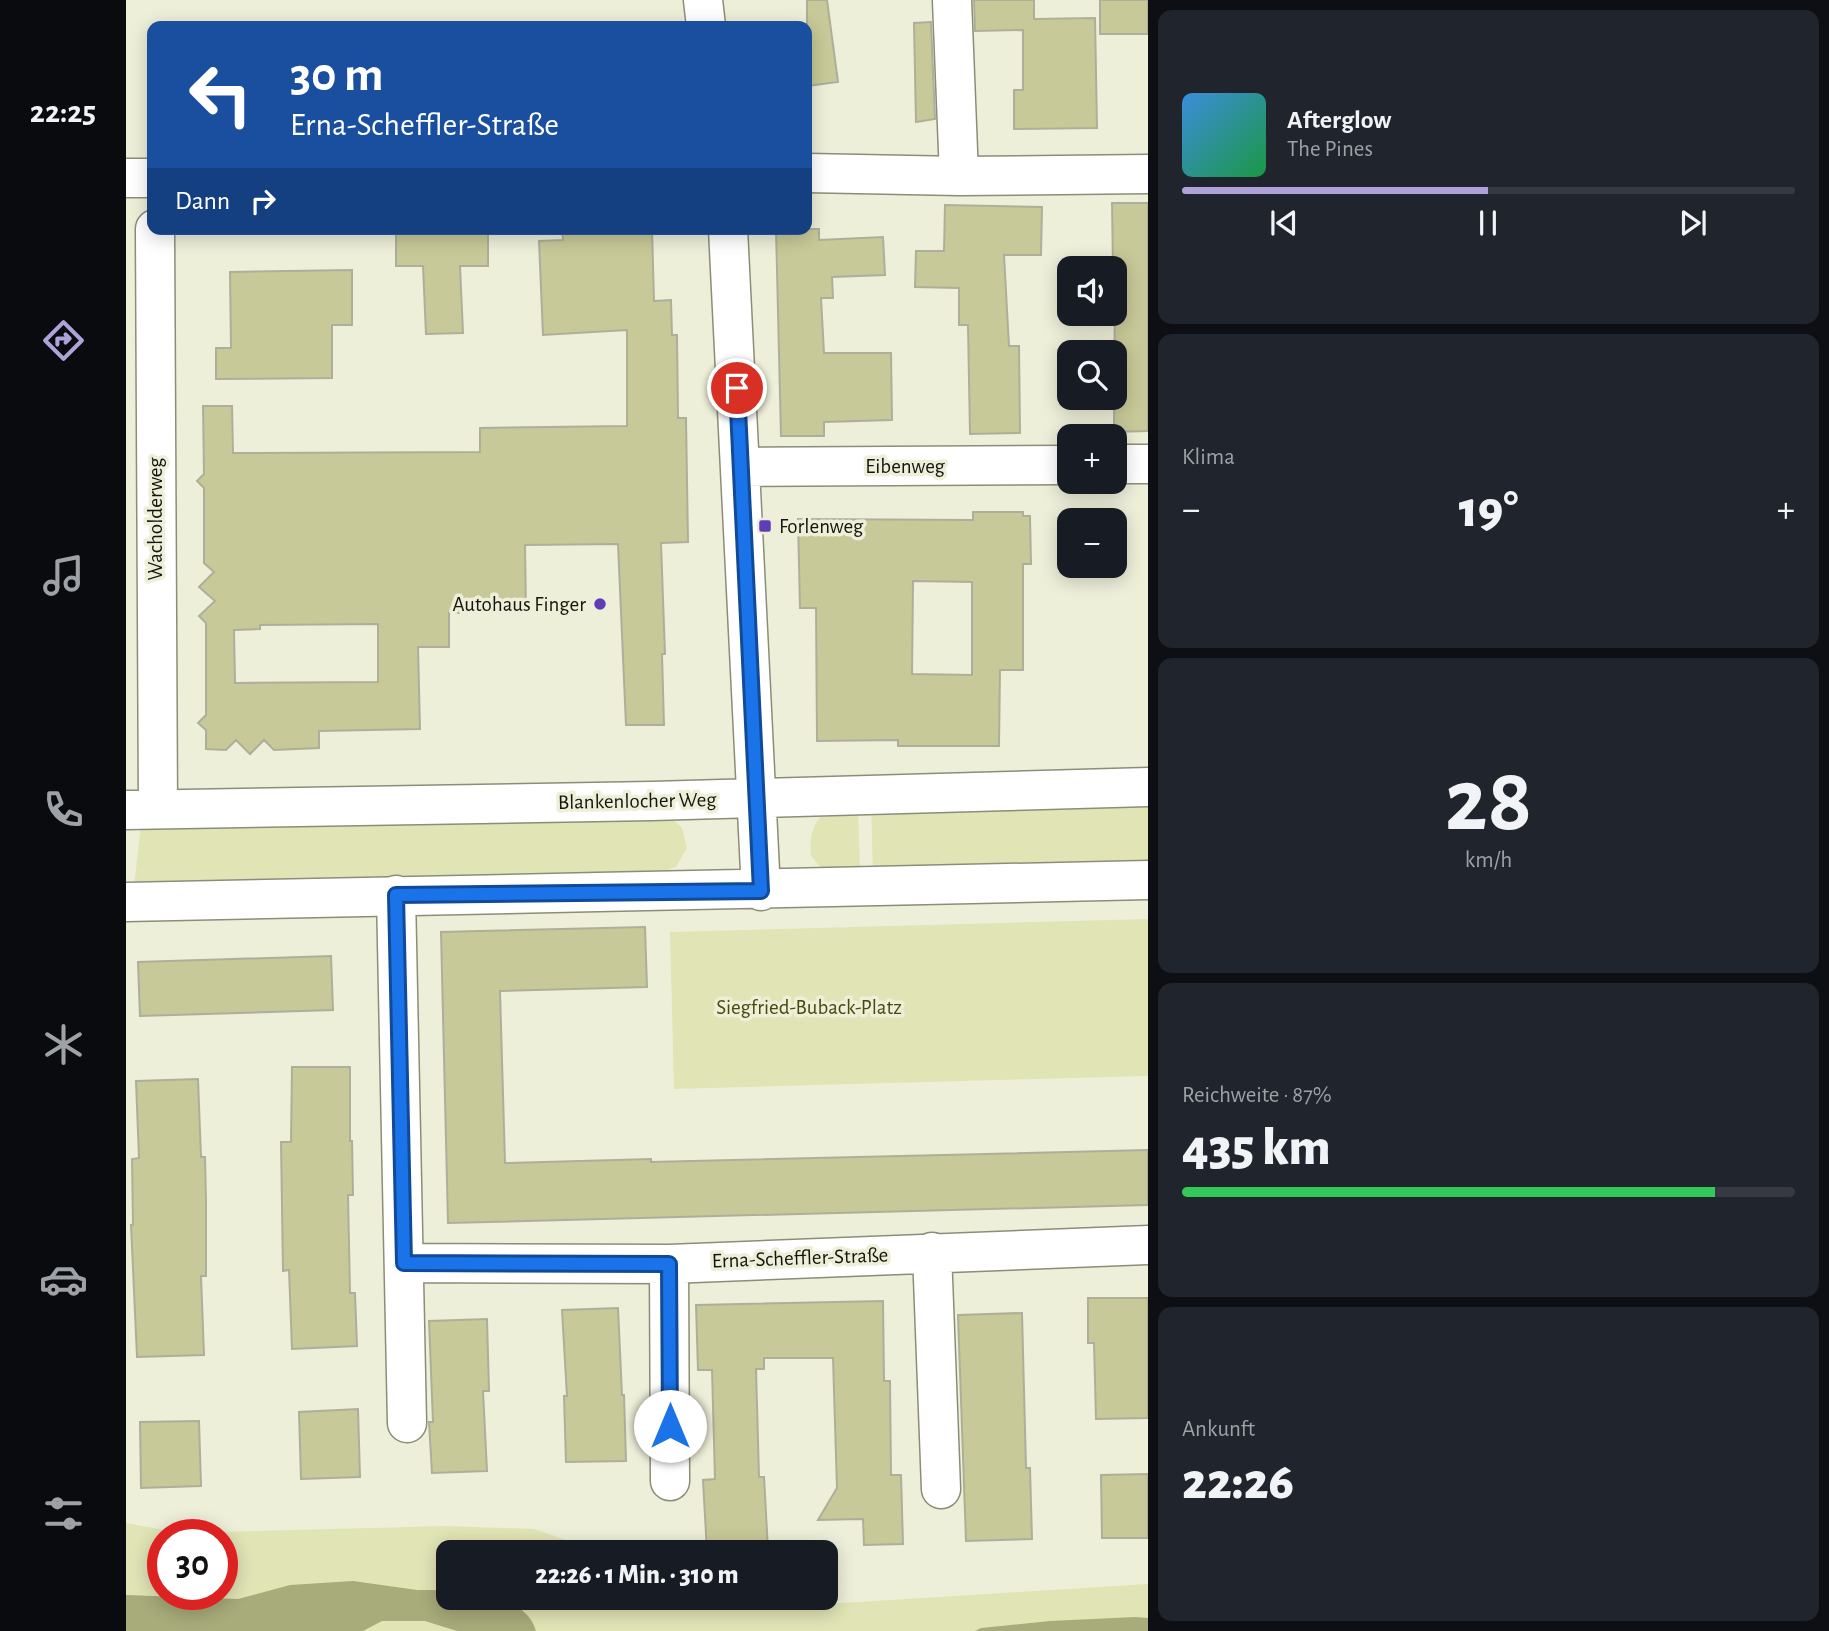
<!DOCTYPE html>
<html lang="de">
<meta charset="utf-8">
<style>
:root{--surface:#171b24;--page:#20242c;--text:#f1f3f6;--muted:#9ea1a6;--line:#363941;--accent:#afa1d9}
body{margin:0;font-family:"Alegreya Sans",sans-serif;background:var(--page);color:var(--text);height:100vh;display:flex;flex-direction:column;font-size:26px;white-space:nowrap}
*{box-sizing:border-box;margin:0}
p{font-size:23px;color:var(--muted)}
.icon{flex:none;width:38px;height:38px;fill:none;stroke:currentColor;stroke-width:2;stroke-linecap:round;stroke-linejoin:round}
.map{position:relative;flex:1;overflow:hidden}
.panel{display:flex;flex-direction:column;gap:10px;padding:10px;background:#0d0f14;width:681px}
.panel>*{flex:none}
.top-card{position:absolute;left:21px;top:21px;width:665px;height:214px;border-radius:14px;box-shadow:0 4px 18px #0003;background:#1a4fa0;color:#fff;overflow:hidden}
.buttons{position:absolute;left:931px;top:256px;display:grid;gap:14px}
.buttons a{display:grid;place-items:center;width:70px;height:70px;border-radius:14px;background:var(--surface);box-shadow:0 4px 18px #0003;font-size:35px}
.speed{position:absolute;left:21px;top:1519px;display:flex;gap:14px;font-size:35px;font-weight:700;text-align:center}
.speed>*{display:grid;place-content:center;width:91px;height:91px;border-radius:50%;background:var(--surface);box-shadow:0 4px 18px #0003;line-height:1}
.speed .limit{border:10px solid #d22;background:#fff;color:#111}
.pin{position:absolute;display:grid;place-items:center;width:60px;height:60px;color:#fff;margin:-30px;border:4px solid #fff;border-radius:50%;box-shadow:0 2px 7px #0007}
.me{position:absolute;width:77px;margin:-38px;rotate:0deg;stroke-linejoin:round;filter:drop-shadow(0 0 5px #0008)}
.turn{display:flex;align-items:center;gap:24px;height:147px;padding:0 28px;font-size:32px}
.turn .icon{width:91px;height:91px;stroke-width:2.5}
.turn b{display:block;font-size:49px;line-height:60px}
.then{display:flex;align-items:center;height:66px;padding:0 28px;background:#0003;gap:14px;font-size:26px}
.big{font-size:52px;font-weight:800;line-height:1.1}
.panel .card{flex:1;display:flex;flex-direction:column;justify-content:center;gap:10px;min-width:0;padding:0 24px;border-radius:14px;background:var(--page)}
.panel .dial{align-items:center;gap:0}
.dial b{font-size:91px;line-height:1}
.song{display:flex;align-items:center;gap:21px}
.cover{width:84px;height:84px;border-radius:10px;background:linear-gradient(135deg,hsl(210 70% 55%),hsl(140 70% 35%))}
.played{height:7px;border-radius:4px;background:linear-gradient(90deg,var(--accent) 50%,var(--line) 50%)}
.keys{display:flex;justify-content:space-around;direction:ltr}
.heat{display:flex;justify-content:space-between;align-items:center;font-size:38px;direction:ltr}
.charge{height:10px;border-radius:5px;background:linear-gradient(90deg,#34c759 87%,var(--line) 0)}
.trip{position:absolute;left:310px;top:1540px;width:402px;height:70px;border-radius:14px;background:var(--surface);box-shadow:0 4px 18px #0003;font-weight:800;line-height:70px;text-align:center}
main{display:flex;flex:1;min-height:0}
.tabs{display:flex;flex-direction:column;width:126px;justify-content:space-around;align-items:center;background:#090b0e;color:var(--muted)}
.tabs .icon{width:49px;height:49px}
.tabs .active{color:var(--accent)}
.tabs b{font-size:32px;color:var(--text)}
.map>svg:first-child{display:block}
</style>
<main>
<nav class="tabs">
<b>22:25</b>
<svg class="icon active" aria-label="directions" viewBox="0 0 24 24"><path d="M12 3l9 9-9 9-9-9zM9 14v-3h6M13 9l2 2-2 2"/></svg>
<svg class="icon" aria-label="music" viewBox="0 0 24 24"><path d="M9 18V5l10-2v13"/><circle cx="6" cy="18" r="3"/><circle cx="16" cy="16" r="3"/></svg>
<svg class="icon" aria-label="phone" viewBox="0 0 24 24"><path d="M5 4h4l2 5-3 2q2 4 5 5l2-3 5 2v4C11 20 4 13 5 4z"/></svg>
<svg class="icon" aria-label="climate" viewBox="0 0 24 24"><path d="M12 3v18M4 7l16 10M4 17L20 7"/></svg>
<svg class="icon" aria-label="car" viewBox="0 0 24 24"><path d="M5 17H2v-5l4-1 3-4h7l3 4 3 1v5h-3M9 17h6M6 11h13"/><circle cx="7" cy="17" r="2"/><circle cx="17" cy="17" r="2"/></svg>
<svg class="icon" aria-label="filters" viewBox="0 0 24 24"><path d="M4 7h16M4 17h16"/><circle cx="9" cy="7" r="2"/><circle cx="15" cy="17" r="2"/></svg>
</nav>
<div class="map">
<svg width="1023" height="1631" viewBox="0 0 1023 1631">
<rect width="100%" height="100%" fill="#eeefd9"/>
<!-- green -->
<path fill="#e1e4b5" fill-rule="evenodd" d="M 1022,799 L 1022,868 L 747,874 L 745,806 Z
M 732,806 L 734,874 L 696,869 L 685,856 C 683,838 686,826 698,812 Z
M 544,817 L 556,828 L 561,848 L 550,867 L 533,873 L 8,887 L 15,824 Z
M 1022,919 L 1022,1076 L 548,1089 L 544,932 Z
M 0,1523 L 54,1533 L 321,1526 L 408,1529 L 455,1545 L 468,1552 L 322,1552 L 322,1598 L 581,1598 L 668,1606 L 1022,1584 L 1022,1631 L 0,1631 ZM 37,1535 L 96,1535 L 96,1594 L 37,1594 Z"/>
<!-- water -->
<path fill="#a8ab7a" d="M 227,1581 L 291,1590 L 322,1590 L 322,1598 C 353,1598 400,1595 410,1631 L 331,1631 L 299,1621 L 256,1621 L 237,1631 L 0,1631 L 0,1595 L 112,1599 L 164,1585 Z
M 1009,1617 L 1022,1618 L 1022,1631 L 849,1631 L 855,1628 L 924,1621 Z"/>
<!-- building -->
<path fill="#c7c998" stroke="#aeaf9a" stroke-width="2" fill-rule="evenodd" d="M 681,0 L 701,0 L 712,82 L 681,86 Z
M 848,0 L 908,0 L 908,19 L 969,18 L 971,128 L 888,129 L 888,90 L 897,90 L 897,30 L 849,31 Z
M 974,0 L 1022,0 L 1022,34 L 974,34 Z
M 805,22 L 809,119 L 790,122 L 788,23 Z
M 986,203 L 1022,203 L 1022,431 L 988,432 L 989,268 L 987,268 Z
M 819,205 L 916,207 L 915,255 L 878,255 L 883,346 L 893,346 L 894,433 L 844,434 L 842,325 L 833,325 L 833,288 L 789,287 L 790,251 L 818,251 Z
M 270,229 L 362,229 L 362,266 L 334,266 L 337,333 L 300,334 L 297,266 L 270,266 Z
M 436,229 L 526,229 L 528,301 L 545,300 L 546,335 L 551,335 L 552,418 L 560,418 L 562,542 L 535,543 L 539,654 L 536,654 L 538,725 L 500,725 L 492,544 L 399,545 L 400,612 L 323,613 L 323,647 L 292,647 L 294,729 L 193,731 L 193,748 L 148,750 L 138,740 L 124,754 L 110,740 L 100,750 L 80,749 L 80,730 L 72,723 L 80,715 L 80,623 L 73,616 L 89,601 L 73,587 L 88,572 L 78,563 L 78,488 L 71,481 L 78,474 L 77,406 L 106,406 L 107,453 L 354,452 L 354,428 L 501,426 L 501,330 L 417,335 L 413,241 L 437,240 ZM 252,624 L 252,682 L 109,683 L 108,630 L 134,629 L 134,625 Z
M 650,229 L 693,229 L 693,240 L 757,237 L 759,275 L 706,277 L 707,298 L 695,298 L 698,353 L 765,353 L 766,420 L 698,422 L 698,436 L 655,436 Z
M 226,270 L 226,325 L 206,325 L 206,378 L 90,379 L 90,348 L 105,348 L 104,272 Z
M 847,512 L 897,512 L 897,516 L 904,516 L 905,564 L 897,564 L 897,670 L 874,670 L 873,746 L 772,746 L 772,740 L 691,741 L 690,608 L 674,608 L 672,519 L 847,520 ZM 787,581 L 846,582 L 846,675 L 786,674 Z
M 519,927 L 521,987 L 374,991 L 379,1163 L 525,1159 L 525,1162 L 1022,1150 L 1022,1205 L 322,1223 L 315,932 Z
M 205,956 L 207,1010 L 14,1016 L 12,962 Z
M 166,1067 L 224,1067 L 224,1141 L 226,1141 L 227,1195 L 222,1195 L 224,1293 L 229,1293 L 231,1346 L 166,1349 L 163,1270 L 157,1271 L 155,1142 L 165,1142 Z
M 72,1079 L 75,1157 L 79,1157 L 80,1201 L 80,1276 L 75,1276 L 78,1355 L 11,1357 L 5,1225 L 7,1225 L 6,1159 L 13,1158 L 10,1081 Z
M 962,1298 L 1022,1298 L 1022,1418 L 970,1419 L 968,1343 L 962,1343 Z
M 757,1301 L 758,1381 L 764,1381 L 765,1475 L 775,1475 L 777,1544 L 738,1545 L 737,1519 L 692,1520 L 711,1488 L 707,1358 L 638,1358 L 638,1369 L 630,1369 L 633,1477 L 638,1477 L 642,1549 L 581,1552 L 577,1480 L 589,1479 L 586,1370 L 572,1370 L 570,1305 Z
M 492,1308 L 496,1395 L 498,1395 L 500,1461 L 440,1462 L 438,1396 L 441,1396 L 436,1310 Z
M 896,1313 L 900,1468 L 904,1468 L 906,1539 L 840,1541 L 832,1315 Z
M 361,1319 L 363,1391 L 357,1391 L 361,1471 L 306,1473 L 303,1422 L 307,1422 L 303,1321 Z
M 232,1409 L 234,1477 L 175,1479 L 173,1412 Z
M 73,1421 L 75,1486 L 15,1488 L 14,1422 Z
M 1022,1474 L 1022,1538 L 976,1538 L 975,1475 Z"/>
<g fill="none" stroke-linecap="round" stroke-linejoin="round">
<defs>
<path id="minor" d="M 577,0 L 580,26
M 826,0 L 833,176
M 681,173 L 833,176 L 1023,174
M 0,178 L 26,178
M 29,229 L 32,809
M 602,229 L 635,891
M 989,464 L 1023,464
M 615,467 L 943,465
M 0,810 L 526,801 L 1023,787
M 270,895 L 281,1423
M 0,902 C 341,893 682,890 1023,880
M 806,1252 L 815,1489
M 278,1263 L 543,1264 L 1023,1245
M 543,1264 L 544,1481"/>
</defs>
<!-- minor casing -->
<use href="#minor" stroke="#8c8d79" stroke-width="41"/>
<!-- minor -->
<use href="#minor" stroke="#fff" stroke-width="38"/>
</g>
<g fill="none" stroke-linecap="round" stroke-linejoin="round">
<defs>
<path id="route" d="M 544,1426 L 543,1264 L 278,1263 L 270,895 L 635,891 L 611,388"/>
</defs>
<!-- route casing -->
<use href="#route" stroke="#114b97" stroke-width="18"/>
<!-- route -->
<use href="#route" stroke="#1a73e8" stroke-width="12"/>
</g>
<!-- markers -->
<g fill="#5e3db6" stroke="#eeefd9" stroke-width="2.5">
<rect x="632" y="519" width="14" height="14" rx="3.5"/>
<circle cx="474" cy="604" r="7"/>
</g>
<g text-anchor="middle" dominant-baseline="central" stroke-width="7" stroke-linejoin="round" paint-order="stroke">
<!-- street labels -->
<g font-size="21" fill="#15150e" stroke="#eeefd9">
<text x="779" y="466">Eibenweg</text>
<text transform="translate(29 519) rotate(-90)">Wacholderweg</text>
<text transform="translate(511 801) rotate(-1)">Blankenlocher Weg</text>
<text transform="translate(674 1258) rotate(-2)">Erna-Scheffler-Straße</text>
</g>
<!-- poi labels -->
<g font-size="21" fill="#15150e" stroke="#eeefd9" text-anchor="start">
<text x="653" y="526">Forlenweg</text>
<text x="460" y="604" text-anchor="end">Autohaus Finger</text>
</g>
<!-- park labels -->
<g font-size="21" fill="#48490e" stroke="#eeefd9">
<text x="683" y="1007">Siegfried-Buback-Platz</text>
</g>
</g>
</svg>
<div class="buttons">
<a><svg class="icon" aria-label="sound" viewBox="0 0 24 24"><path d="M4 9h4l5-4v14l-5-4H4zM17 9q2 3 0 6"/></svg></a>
<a><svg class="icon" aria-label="search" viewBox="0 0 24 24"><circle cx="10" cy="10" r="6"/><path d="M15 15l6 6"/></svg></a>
<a>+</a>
<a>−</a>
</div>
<div class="speed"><div class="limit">30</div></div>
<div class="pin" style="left:611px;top:388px;background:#d93025"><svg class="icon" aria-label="arrive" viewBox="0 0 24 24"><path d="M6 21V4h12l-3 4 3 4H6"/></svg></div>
<svg class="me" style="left:544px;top:1426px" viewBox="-20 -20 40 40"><circle r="19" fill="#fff"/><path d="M0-13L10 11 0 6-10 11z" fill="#1a73e8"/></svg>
<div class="trip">22:26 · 1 Min. · 310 m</div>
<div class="top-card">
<div class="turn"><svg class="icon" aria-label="left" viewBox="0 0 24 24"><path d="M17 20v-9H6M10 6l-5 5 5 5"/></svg><div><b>30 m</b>Erna-Scheffler-Straße</div></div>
<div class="then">Dann<svg class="icon" aria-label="right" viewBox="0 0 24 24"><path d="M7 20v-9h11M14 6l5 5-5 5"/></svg></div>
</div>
</div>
<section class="panel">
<div class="card">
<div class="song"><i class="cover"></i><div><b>Afterglow</b><p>The Pines</p></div></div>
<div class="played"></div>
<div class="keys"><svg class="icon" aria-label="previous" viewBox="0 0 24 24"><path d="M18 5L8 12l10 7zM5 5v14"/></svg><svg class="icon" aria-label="pause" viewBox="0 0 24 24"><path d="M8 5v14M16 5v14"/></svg><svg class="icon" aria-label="next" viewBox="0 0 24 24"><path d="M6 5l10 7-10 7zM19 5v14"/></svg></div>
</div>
<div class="card"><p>Klima</p>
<div class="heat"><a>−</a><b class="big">19°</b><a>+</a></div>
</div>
<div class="card dial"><b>28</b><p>km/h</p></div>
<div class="card"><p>Reichweite · 87%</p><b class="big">435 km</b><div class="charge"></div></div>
<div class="card"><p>Ankunft</p><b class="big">22:26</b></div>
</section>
</main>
